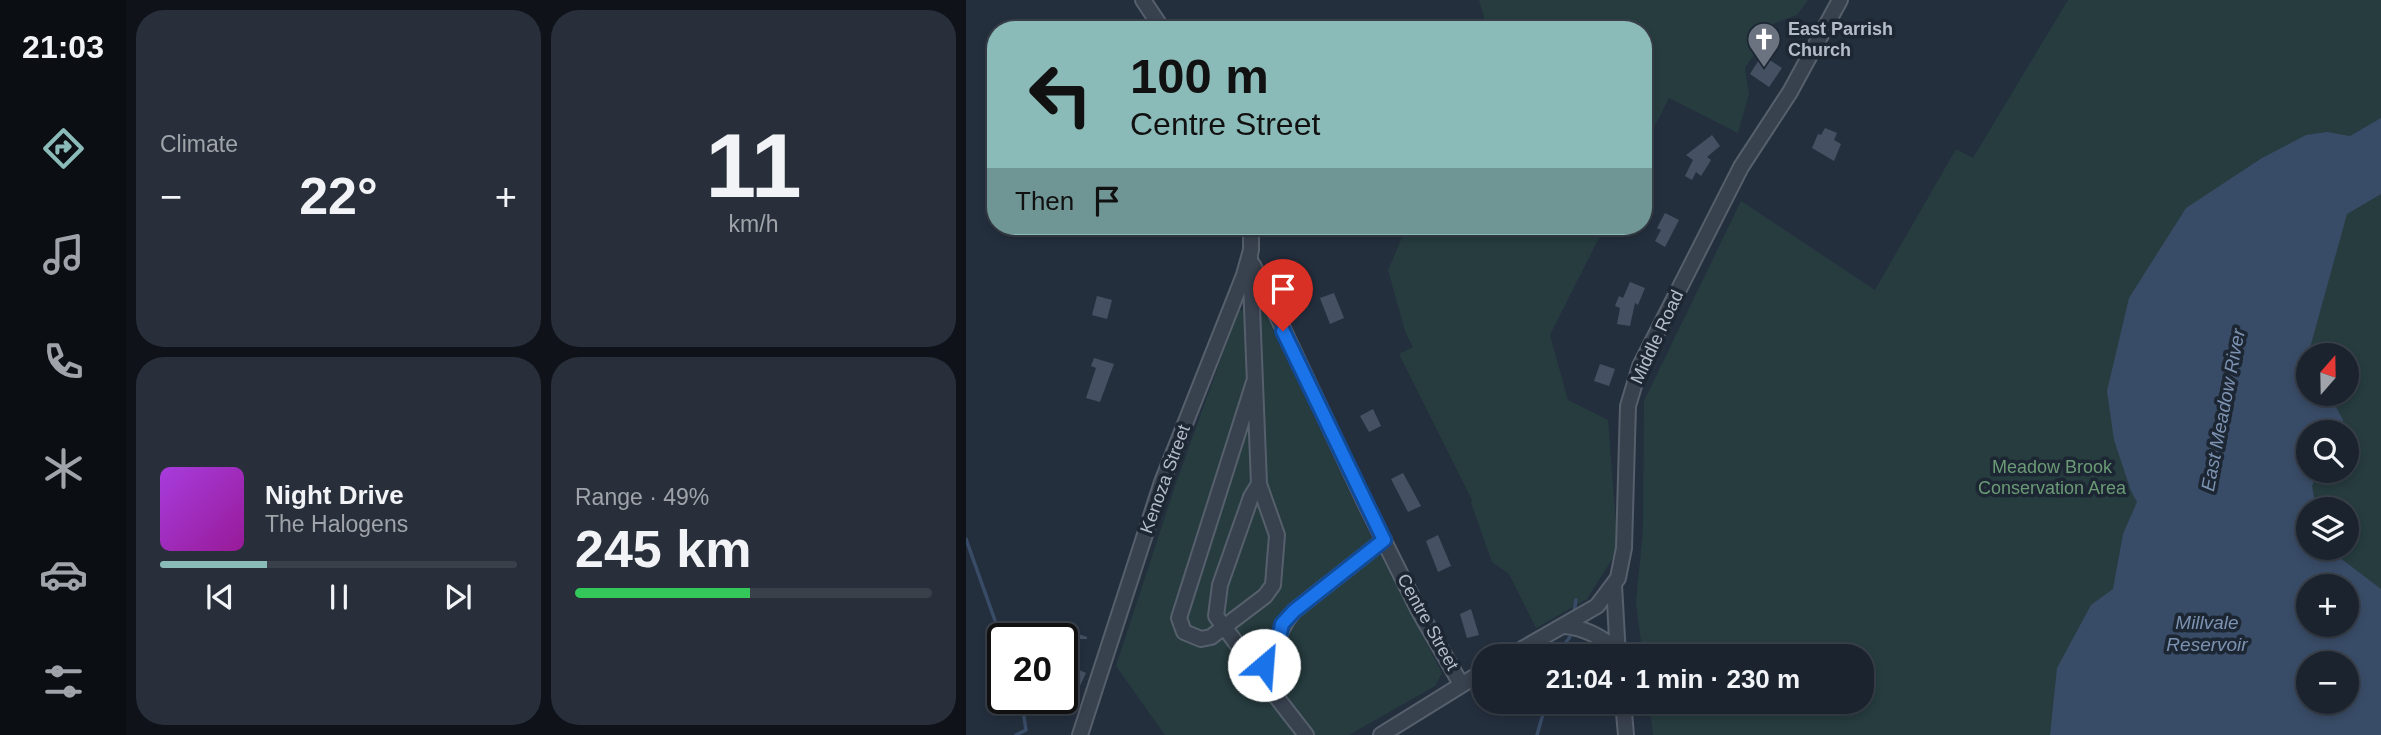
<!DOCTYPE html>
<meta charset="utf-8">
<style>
:root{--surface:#1b232e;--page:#282f3a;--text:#f1f3f6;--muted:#a0a4aa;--line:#39404a;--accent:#8bbbb9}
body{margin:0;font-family:Helvetica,sans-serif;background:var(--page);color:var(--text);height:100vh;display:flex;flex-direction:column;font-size:26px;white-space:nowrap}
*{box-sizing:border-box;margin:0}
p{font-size:23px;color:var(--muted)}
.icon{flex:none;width:38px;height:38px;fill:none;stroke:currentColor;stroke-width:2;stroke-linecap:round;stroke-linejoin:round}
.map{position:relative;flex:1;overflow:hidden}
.details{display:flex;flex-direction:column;gap:10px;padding:10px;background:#0f1319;width:840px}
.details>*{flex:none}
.top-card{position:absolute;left:21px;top:21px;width:665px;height:214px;border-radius:28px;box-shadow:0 4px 10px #0003,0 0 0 2px var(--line);background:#8bbbb9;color:#111;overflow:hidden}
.needle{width:46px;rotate:20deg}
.controls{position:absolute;left:1330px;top:343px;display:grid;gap:14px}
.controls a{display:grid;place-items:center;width:63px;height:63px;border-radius:50%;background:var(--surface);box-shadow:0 4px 10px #0003,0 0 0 2px var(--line);font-size:35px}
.speed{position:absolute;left:21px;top:623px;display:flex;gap:14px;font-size:35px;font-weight:700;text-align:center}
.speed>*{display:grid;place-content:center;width:91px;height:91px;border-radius:50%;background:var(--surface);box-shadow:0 4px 10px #0003,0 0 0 2px var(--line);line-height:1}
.speed .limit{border:4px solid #111;border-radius:10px;background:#fff;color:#111}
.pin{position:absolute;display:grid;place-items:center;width:60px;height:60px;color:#fff;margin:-72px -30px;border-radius:50% 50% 50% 0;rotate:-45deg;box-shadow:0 0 7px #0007}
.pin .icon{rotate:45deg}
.me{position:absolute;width:77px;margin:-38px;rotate:27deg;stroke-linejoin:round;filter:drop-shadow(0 0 5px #0008)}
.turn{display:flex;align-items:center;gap:24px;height:147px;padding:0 28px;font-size:32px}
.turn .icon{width:91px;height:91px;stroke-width:2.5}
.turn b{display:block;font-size:49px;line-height:60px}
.then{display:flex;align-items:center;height:66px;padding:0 28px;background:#0003;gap:14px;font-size:26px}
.big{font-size:52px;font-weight:800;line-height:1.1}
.details .card{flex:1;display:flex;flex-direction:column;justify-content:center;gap:10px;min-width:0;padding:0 24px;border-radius:28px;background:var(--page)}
.details .dial{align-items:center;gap:0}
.dial b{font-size:91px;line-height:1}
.song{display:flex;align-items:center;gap:21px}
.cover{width:84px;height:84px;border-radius:10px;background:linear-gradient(135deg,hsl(280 70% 55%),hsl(300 70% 35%))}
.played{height:7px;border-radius:4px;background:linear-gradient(90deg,var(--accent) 30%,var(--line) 30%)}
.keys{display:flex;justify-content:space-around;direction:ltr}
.heat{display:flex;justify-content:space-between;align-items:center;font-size:38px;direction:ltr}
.charge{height:10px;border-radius:5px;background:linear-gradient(90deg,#34c759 49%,var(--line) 0)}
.details .tiles{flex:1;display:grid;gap:10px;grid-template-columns:repeat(2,1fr)}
.trip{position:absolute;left:506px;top:644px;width:402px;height:70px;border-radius:28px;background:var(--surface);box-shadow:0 4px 10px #0003,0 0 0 2px var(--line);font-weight:800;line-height:70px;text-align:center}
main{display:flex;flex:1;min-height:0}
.tabs{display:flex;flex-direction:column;width:126px;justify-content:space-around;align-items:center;background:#0b0e12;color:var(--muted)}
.tabs .icon{width:49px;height:49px}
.tabs .current{color:var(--accent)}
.tabs b{font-size:32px;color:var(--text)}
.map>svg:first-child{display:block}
</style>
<main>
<nav class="tabs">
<b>21:03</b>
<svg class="icon current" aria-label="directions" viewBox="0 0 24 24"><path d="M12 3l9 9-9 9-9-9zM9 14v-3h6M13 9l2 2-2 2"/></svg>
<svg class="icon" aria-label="music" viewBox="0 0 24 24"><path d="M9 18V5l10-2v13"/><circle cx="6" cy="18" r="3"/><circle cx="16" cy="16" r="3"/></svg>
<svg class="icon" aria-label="phone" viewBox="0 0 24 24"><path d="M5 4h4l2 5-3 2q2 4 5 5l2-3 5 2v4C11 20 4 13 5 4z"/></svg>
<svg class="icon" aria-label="climate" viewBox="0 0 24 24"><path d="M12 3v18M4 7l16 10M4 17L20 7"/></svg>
<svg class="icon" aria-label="car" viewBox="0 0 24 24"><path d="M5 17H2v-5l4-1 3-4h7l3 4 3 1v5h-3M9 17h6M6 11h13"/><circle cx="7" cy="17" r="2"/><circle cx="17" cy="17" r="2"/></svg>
<svg class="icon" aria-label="filters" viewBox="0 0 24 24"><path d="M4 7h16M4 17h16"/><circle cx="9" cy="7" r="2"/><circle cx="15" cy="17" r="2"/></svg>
</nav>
<section class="details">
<div class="tiles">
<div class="card"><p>Climate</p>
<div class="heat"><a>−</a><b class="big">22°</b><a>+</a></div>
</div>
<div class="card dial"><b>11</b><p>km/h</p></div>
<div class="card">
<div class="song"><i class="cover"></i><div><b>Night Drive</b><p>The Halogens</p></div></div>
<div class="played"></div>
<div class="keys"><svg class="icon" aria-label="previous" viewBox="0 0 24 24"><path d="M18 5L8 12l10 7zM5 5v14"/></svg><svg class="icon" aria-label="pause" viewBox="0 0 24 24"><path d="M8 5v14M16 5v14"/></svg><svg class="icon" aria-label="next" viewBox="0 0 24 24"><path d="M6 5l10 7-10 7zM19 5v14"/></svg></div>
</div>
<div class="card"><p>Range · 49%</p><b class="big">245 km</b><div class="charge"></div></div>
</div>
</section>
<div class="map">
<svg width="1415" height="735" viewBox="0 0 1415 735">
<rect width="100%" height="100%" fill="#242f3e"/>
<!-- green -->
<path fill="#263c3f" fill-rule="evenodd" d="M 513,0 L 842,0 L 831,15 L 809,23 L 779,68 L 783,94 L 772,133 L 703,98 L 677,149 L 677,30 L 522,30 Z
M 1102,0 L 1415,0 L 1415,735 L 687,735 L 683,702 L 896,702 L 896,656 L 677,656 L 670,603 L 677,529 L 678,401 L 775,201 L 909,290 L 990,149 L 1007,158 ZM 1342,355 L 1381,355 L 1381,394 L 1342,394 ZM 1342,432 L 1381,432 L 1381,471 L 1342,471 ZM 1342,509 L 1381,509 L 1381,548 L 1342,548 ZM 1342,586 L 1381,586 L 1381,625 L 1342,625 ZM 1342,663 L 1381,663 L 1381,702 L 1342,702 Z
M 441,226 L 639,226 L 584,335 L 602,400 L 642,420 L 652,550 L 621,599 L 570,628 L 543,574 L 526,562 L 505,503 L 506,500 L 433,354 L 447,347 L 439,331 L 422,270 Z
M 295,304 L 399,525 L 476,673 L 469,686 L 383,735 L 199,735 L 150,666 L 209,486 L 272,311 Z"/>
<!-- water -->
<path fill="#394c67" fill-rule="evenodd" d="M 1415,118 L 1415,194 L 1381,214 L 1342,355 L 1342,394 L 1363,394 L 1377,420 L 1371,432 L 1342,432 L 1342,471 L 1353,471 L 1346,486 L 1350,509 L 1342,509 L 1342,548 L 1361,548 L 1415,589 L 1415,735 L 1084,735 L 1091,668 L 1125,605 L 1147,589 L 1157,534 L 1171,502 L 1165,491 L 1148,440 L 1141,391 L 1163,298 L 1220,208 L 1296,158 L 1340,135 L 1361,132 L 1384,136 ZM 1342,586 L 1381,586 L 1381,625 L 1342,625 ZM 1381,663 L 1381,702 L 1342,702 L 1342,663 Z"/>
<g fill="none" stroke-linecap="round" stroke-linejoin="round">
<!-- stream -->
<path stroke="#394c67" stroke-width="3.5" d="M 0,539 L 37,643
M 608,613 L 610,600
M 589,656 L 604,637
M 50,735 L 60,730 L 55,698
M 571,735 L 577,714 L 575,702"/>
</g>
<!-- building -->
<path fill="#455162" d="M 796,55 L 816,68 L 803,87 L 784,74 Z
M 859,128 L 871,133 L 868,140 L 875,144 L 868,161 L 846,148 L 852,134 L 855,135 Z
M 746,135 L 754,146 L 741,157 L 745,160 L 735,176 L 730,172 L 726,180 L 719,176 L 727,160 L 720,155 Z
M 699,213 L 713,220 L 699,247 L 689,241 L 695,230 L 691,228 Z
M 664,282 L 679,288 L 672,305 L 669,303 L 664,326 L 651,324 L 654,308 L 649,306 L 653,296 L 657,298 Z
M 368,293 L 378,318 L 364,324 L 354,298 Z
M 131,296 L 146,300 L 141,319 L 126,315 Z
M 128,358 L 148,364 L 134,402 L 120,398 L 130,368 L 125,366 Z
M 634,364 L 649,369 L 643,386 L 628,381 Z
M 407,409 L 415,426 L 403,432 L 394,416 Z
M 437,473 L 455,506 L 442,512 L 425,479 Z
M 472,535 L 485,566 L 472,572 L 460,541 Z
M 505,609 L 513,635 L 501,638 L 494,614 Z
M 92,627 L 121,637 L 121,639 L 104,639 L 96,657 L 96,639 L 89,639 Z
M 96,662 L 120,673 L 113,688 L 96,680 Z"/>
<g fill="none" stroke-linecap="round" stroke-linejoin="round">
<defs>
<path id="minor" d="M 177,0 L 197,30
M 284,257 L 293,484 L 311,535 L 307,585 L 299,596 L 245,637 L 235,639 L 218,632 L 213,618 L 288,382
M 287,265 L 401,507 L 454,613 L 495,684
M 293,484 L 285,497 L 254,585 L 250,616 L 312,699 C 308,665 304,638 328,611 L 418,540
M 648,585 L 652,656
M 599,626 C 620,628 636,637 652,651
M 544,656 L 631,606 L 652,578 L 658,548 L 662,406 L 674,366 L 775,167 L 824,92 L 874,0
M 312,699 L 340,735
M 657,702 L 660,735
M 114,735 L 196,482 L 278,275 L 285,250 L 285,226
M 415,735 L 518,671"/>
</defs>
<!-- minor casing -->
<use href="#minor" stroke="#565f6c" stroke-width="18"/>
<!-- minor -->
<use href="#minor" stroke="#38414e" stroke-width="14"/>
</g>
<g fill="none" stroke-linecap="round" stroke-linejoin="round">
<defs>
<path id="route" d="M 298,665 L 308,659 L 316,624 L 328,611 L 418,540 L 317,331"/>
</defs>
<!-- route casing -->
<use href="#route" stroke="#114b97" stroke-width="18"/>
<!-- route -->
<use href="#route" stroke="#1a73e8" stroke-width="12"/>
</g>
<!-- icons -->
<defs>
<symbol id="church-pin" viewBox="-11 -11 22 30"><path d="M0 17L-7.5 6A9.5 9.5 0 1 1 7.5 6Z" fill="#6b7280" stroke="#1d2633"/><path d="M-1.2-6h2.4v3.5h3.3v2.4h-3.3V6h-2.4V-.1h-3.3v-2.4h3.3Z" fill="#fff"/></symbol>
</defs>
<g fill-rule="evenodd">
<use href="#church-pin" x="779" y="20" width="38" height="52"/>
</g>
<g text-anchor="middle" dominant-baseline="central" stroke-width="7" stroke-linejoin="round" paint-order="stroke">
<!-- poi labels -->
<g font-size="18" font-weight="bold" fill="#b4bcc9" stroke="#1d2633" text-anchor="start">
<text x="822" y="29">East Parrish<tspan x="822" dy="21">Church</tspan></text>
</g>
<!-- street labels -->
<g font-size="18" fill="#b4bcc9" stroke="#1d2633">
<text transform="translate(691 337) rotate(-65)">Middle Road</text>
<text transform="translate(199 479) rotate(-70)">Kenoza Street</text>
<text transform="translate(462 622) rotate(61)">Centre Street</text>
</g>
<!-- park labels -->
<g font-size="18" fill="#6b9a76" stroke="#1d2633">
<text x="1086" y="467">Meadow Brook<tspan x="1086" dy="21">Conservation Area</tspan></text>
</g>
<!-- water labels -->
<g font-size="19" font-style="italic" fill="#7c92b1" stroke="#1d2633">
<text transform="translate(1257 410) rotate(-79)">East Meadow River</text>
<text x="1241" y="622">Millvale<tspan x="1241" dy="22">Reservoir</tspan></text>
</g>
</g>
</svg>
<div class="controls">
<a><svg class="needle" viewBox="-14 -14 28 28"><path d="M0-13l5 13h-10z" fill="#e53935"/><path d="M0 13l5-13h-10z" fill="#a0a4aa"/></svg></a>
<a><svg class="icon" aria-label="search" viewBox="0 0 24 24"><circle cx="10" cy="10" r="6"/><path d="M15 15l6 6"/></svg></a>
<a><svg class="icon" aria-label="layers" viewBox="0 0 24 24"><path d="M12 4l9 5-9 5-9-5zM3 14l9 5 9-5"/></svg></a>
<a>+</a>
<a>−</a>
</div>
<div class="speed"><div class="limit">20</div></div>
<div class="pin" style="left:317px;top:331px;background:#d93025"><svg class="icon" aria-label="arrive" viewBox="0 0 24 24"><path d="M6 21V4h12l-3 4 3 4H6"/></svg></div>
<svg class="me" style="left:298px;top:665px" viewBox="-20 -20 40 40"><circle r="19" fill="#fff"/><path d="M0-13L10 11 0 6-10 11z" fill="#1a73e8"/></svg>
<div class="trip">21:04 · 1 min · 230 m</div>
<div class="top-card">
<div class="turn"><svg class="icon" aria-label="left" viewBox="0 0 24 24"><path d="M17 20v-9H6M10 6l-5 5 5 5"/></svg><div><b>100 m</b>Centre Street</div></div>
<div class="then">Then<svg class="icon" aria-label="arrive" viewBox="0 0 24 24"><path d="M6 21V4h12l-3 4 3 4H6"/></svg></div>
</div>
</div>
</main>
